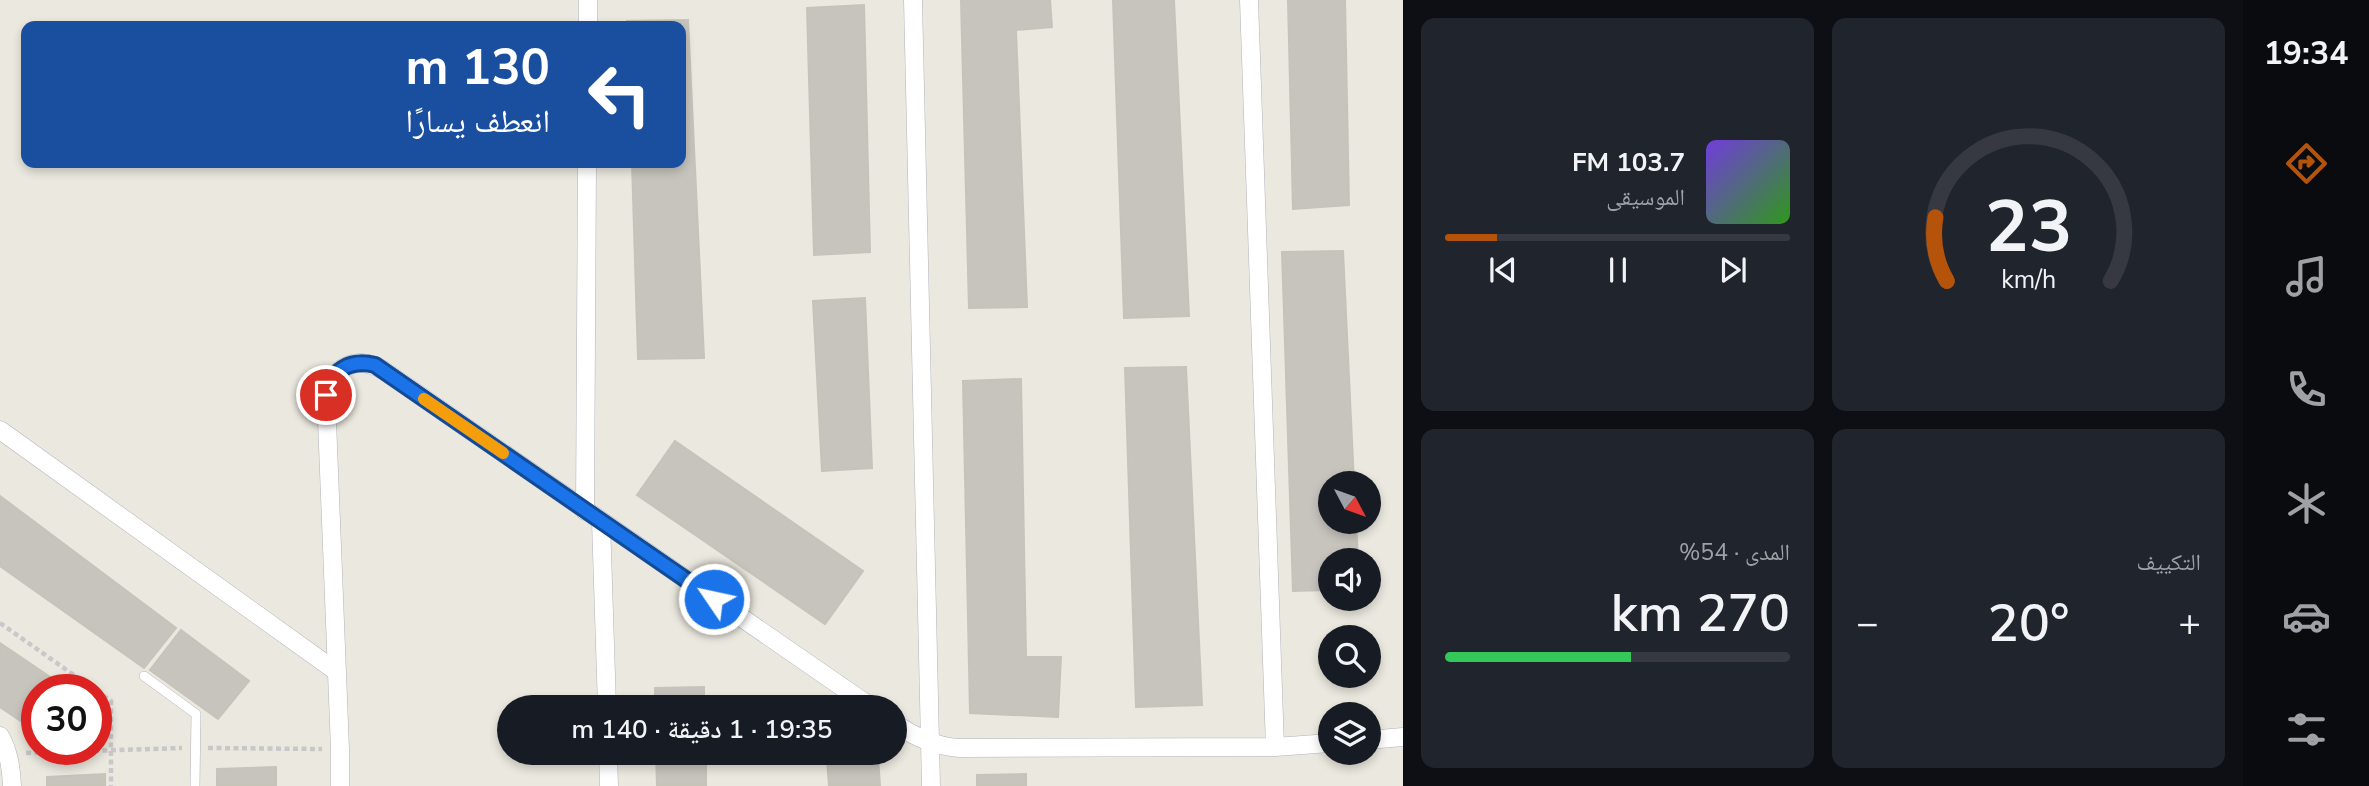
<!DOCTYPE html>
<html lang="ar">
<meta charset="utf-8">
<style>
:root{--surface:#171b24;--page:#20242c;--text:#f1f3f6;--muted:#9ea1a6;--line:#363941;--accent:#b45309}
body{margin:0;font-family:"Nunito Sans","Noto Naskh Arabic",sans-serif;background:var(--page);color:var(--text);direction:rtl;height:100vh;display:flex;flex-direction:column;font-size:26px;white-space:nowrap}
*{box-sizing:border-box;margin:0}
p{font-size:23px;color:var(--muted)}
.icon{flex:none;width:38px;height:38px;fill:none;stroke:currentColor;stroke-width:2;stroke-linecap:round;stroke-linejoin:round}
.map{position:relative;flex:1;overflow:hidden;direction:ltr}
.details{display:flex;flex-direction:column;gap:18px;padding:18px;background:#0d0f14;width:840px}
.details>*{flex:none}
.hud{position:absolute;left:21px;top:21px;width:665px;height:147px;border-radius:14px;box-shadow:0 4px 10px #0003;direction:rtl;background:#1a4fa0;color:#fff;overflow:hidden}
.needle{width:46px;rotate:131deg}
.buttons{position:absolute;left:1318px;top:471px;display:grid;gap:14px}
.buttons a{display:grid;place-items:center;width:63px;height:63px;border-radius:50%;background:var(--surface);box-shadow:0 4px 10px #0003;font-size:35px}
.speed{position:absolute;left:21px;top:674px;display:flex;gap:14px;font-size:35px;font-weight:700;text-align:center}
.speed>*{display:grid;place-content:center;width:91px;height:91px;border-radius:50%;background:var(--surface);box-shadow:0 4px 10px #0003;line-height:1}
.speed .limit{border:10px solid #d22;background:#fff;color:#111}
.pin{position:absolute;display:grid;place-items:center;width:60px;height:60px;color:#fff;margin:-30px;border:4px solid #fff;border-radius:50%;box-shadow:0 2px 7px #0007}
.me{position:absolute;width:77px;margin:-38px;rotate:304deg;stroke-linejoin:round;filter:drop-shadow(0 0 5px #0008)}
.turn{display:flex;align-items:center;gap:24px;height:147px;padding:0 21px;font-size:32px}
.turn .icon{width:91px;height:91px;stroke-width:2.5}
.turn b{display:block;font-size:49px;line-height:60px}
.big{font-size:52px;font-weight:600;line-height:1.1}
.details .widget{flex:1;display:flex;flex-direction:column;justify-content:center;gap:10px;min-width:0;padding:0 24px;border-radius:14px;background:var(--page)}
.details .dial{align-items:center;gap:0}
.dial svg{height:182px;overflow:visible;fill:none;stroke:var(--line);stroke-width:7;stroke-linecap:round;text-anchor:middle}
.dial text{fill:var(--text);stroke:none}
.song{display:flex;align-items:center;gap:21px}
.cover{width:84px;height:84px;border-radius:10px;background:linear-gradient(135deg,hsl(260 70% 55%),hsl(110 70% 35%))}
.played{height:7px;border-radius:4px;background:linear-gradient(90deg,var(--accent) 15%,var(--line) 15%)}
.keys{display:flex;justify-content:space-around;direction:ltr}
.heat{display:flex;justify-content:space-between;align-items:center;font-size:38px;direction:ltr}
.charge{height:10px;border-radius:5px;background:linear-gradient(90deg,#34c759 54%,var(--line) 0)}
.details .tiles{flex:1;display:grid;gap:18px;grid-template-columns:repeat(2,1fr)}
.trip{position:absolute;left:497px;top:695px;width:410px;height:70px;border-radius:35px;background:var(--surface);box-shadow:0 4px 10px #0003;font-weight:600;line-height:70px;text-align:center;direction:rtl}
main{display:flex;flex:1;min-height:0}
.tab-bar{display:flex;flex-direction:column;width:126px;justify-content:space-around;align-items:center;background:#090b0e;color:var(--muted)}
.tab-bar .icon{width:49px;height:49px}
.tab-bar .on{color:var(--accent)}
.tab-bar b{font-size:32px;color:var(--text)}
.map>svg:first-child{display:block}
</style>
<main>
<nav class="tab-bar">
<b>19:34</b>
<svg class="icon on" aria-label="directions" viewBox="0 0 24 24"><path d="M12 3l9 9-9 9-9-9zM9 14v-3h6M13 9l2 2-2 2"/></svg>
<svg class="icon" aria-label="music" viewBox="0 0 24 24"><path d="M9 18V5l10-2v13"/><circle cx="6" cy="18" r="3"/><circle cx="16" cy="16" r="3"/></svg>
<svg class="icon" aria-label="phone" viewBox="0 0 24 24"><path d="M5 4h4l2 5-3 2q2 4 5 5l2-3 5 2v4C11 20 4 13 5 4z"/></svg>
<svg class="icon" aria-label="climate" viewBox="0 0 24 24"><path d="M12 3v18M4 7l16 10M4 17L20 7"/></svg>
<svg class="icon" aria-label="car" viewBox="0 0 24 24"><path d="M5 17H2v-5l4-1 3-4h7l3 4 3 1v5h-3M9 17h6M6 11h13"/><circle cx="7" cy="17" r="2"/><circle cx="17" cy="17" r="2"/></svg>
<svg class="icon" aria-label="filters" viewBox="0 0 24 24"><path d="M4 7h16M4 17h16"/><circle cx="9" cy="7" r="2"/><circle cx="15" cy="17" r="2"/></svg>
</nav>
<section class="details">
<div class="tiles">
<div class="widget dial"><svg viewBox="0 0 100 80">
<path d="M14 69A42 42 0 1 1 86 69"/>
<path d="M14 69A42 42 0 0 1 9 41" stroke="#b45309"/>
<text x="50" y="56" font-size="32" font-weight="700">23</text>
<text x="50" y="72" font-size="11">km/h</text>
</svg></div>
<div class="widget">
<div class="song"><i class="cover"></i><div><b>103.7 FM</b><p>الموسيقى</p></div></div>
<div class="played"></div>
<div class="keys"><svg class="icon" aria-label="previous" viewBox="0 0 24 24"><path d="M18 5L8 12l10 7zM5 5v14"/></svg><svg class="icon" aria-label="pause" viewBox="0 0 24 24"><path d="M8 5v14M16 5v14"/></svg><svg class="icon" aria-label="next" viewBox="0 0 24 24"><path d="M6 5l10 7-10 7zM19 5v14"/></svg></div>
</div>
<div class="widget"><p>التكييف</p>
<div class="heat"><a>−</a><b class="big">20°</b><a>+</a></div>
</div>
<div class="widget"><p>المدى · 54%</p><b class="big">270 km</b><div class="charge"></div></div>
</div>
</section>
<div class="map">
<svg width="1403" height="786" viewBox="0 0 1403 786">
<rect width="100%" height="100%" fill="#ebe8df"/>
<!-- building -->
<path fill="#c7c4be" stroke="#c6c4b9" stroke-width="2" d="M 961,0 L 1050,0 L 1052,27 L 1016,30 L 1027,307 L 969,308 Z
M 1113,0 L 1174,0 L 1189,316 L 1124,318 Z
M 1288,0 L 1345,0 L 1349,205 L 1293,209 Z
M 864,5 L 870,252 L 814,255 L 807,8 Z
M 688,20 L 704,358 L 638,359 L 632,163 L 681,163 L 681,26 L 628,26 L 627,21 Z
M 1343,251 L 1354,483 L 1330,483 L 1330,522 L 1356,522 L 1358,560 L 1330,560 L 1330,590 L 1293,591 L 1282,252 Z
M 865,298 L 872,468 L 822,471 L 813,301 Z
M 1186,367 L 1202,705 L 1136,707 L 1125,368 Z
M 1021,379 L 1026,657 L 1061,657 L 1058,717 L 970,713 L 963,381 Z
M 675,441 L 863,571 L 825,624 L 637,495 Z
M 0,496 L 176,628 L 144,668 L 0,566 Z
M 181,630 L 249,681 L 218,719 L 150,670 Z
M 0,643 L 68,689 L 37,690 L 37,727 L 34,730 L 0,707 Z
M 704,687 L 704,707 L 655,707 L 655,688 Z
M 656,752 L 706,752 L 706,786 L 657,786 Z
M 878,757 L 880,786 L 829,786 L 827,760 Z
M 276,767 L 276,786 L 217,786 L 217,769 Z
M 105,774 L 105,786 L 47,786 L 47,777 Z
M 1026,774 L 1026,786 L 977,786 L 977,775 Z"/>
<g fill="none" stroke-linecap="round" stroke-linejoin="round">
<defs>
<path id="service" d="M 144,676 L 196,714 L 195,786"/>
<path id="minor" d="M 913,0 L 931,786
M 1249,0 L 1275,747
M 588,26 L 588,0
M 0,430 L 337,672
M 585,511 L 587,163
M 601,521 L 607,707
M 894,723 C 915,737 934,746 959,748 L 1275,747 L 1330,743
M 0,736 C 9,752 11,768 12,786
M 1368,740 L 1403,737
M 608,752 L 609,786
M 340,786 L 340,749 L 326,395 C 332,366 357,355 383,370 L 871,707"/>
</defs>
<!-- service casing -->
<use href="#service" stroke="#b2b3bd" stroke-width="10"/>
<!-- minor casing -->
<use href="#minor" stroke="#b2b3bd" stroke-width="19"/>
<!-- path -->
<path stroke="#c8c8c8" stroke-width="4.5" stroke-dasharray="5 3.5" stroke-linecap="butt" d="M 0,623 L 95,690
M 96,691 L 111,701 L 111,786
M 208,748 L 322,749
M 26,753 L 182,748"/>
<!-- service -->
<use href="#service" stroke="#fff" stroke-width="9"/>
<!-- minor -->
<use href="#minor" stroke="#fff" stroke-width="18"/>
</g>
<g fill="none" stroke-linecap="round" stroke-linejoin="round">
<defs>
<path id="route" d="M 326,395 C 331,370 350,359 375,365 L 714,599"/>
</defs>
<!-- route casing -->
<use href="#route" stroke="#114b97" stroke-width="18"/>
<!-- route -->
<use href="#route" stroke="#1a73e8" stroke-width="12"/>
<!-- slow -->
<path stroke="#f59e0b" stroke-width="12" d="M 424,399 L 503,453"/>
</g>
</svg>
<div class="buttons">
<a><svg class="needle" viewBox="-14 -14 28 28"><path d="M0-13l5 13h-10z" fill="#e53935"/><path d="M0 13l5-13h-10z" fill="#9ea1a6"/></svg></a>
<a><svg class="icon" aria-label="sound" viewBox="0 0 24 24"><path d="M4 9h4l5-4v14l-5-4H4zM17 9q2 3 0 6"/></svg></a>
<a><svg class="icon" aria-label="search" viewBox="0 0 24 24"><circle cx="10" cy="10" r="6"/><path d="M15 15l6 6"/></svg></a>
<a><svg class="icon" aria-label="layers" viewBox="0 0 24 24"><path d="M12 4l9 5-9 5-9-5zM3 14l9 5 9-5"/></svg></a>
</div>
<div class="speed"><div class="limit">30</div></div>
<div class="pin" style="left:326px;top:395px;background:#d93025"><svg class="icon" aria-label="arrive" viewBox="0 0 24 24"><path d="M6 21V4h12l-3 4 3 4H6"/></svg></div>
<svg class="me" style="left:714px;top:599px" viewBox="-20 -20 40 40"><circle r="17" fill="#1a73e8" stroke="#fff" stroke-width="3"/><path d="M0-11L8 9 0 5-8 9z" fill="#fff"/></svg>
<div class="trip">19:35 · 1 دقيقة · 140 m</div>
<div class="hud">
<div class="turn"><svg class="icon" aria-label="left" viewBox="0 0 24 24"><path d="M17 20v-9H6M10 6l-5 5 5 5"/></svg><div><b>130 m</b>انعطف يسارًا</div></div>
</div>
</div>
</main>
